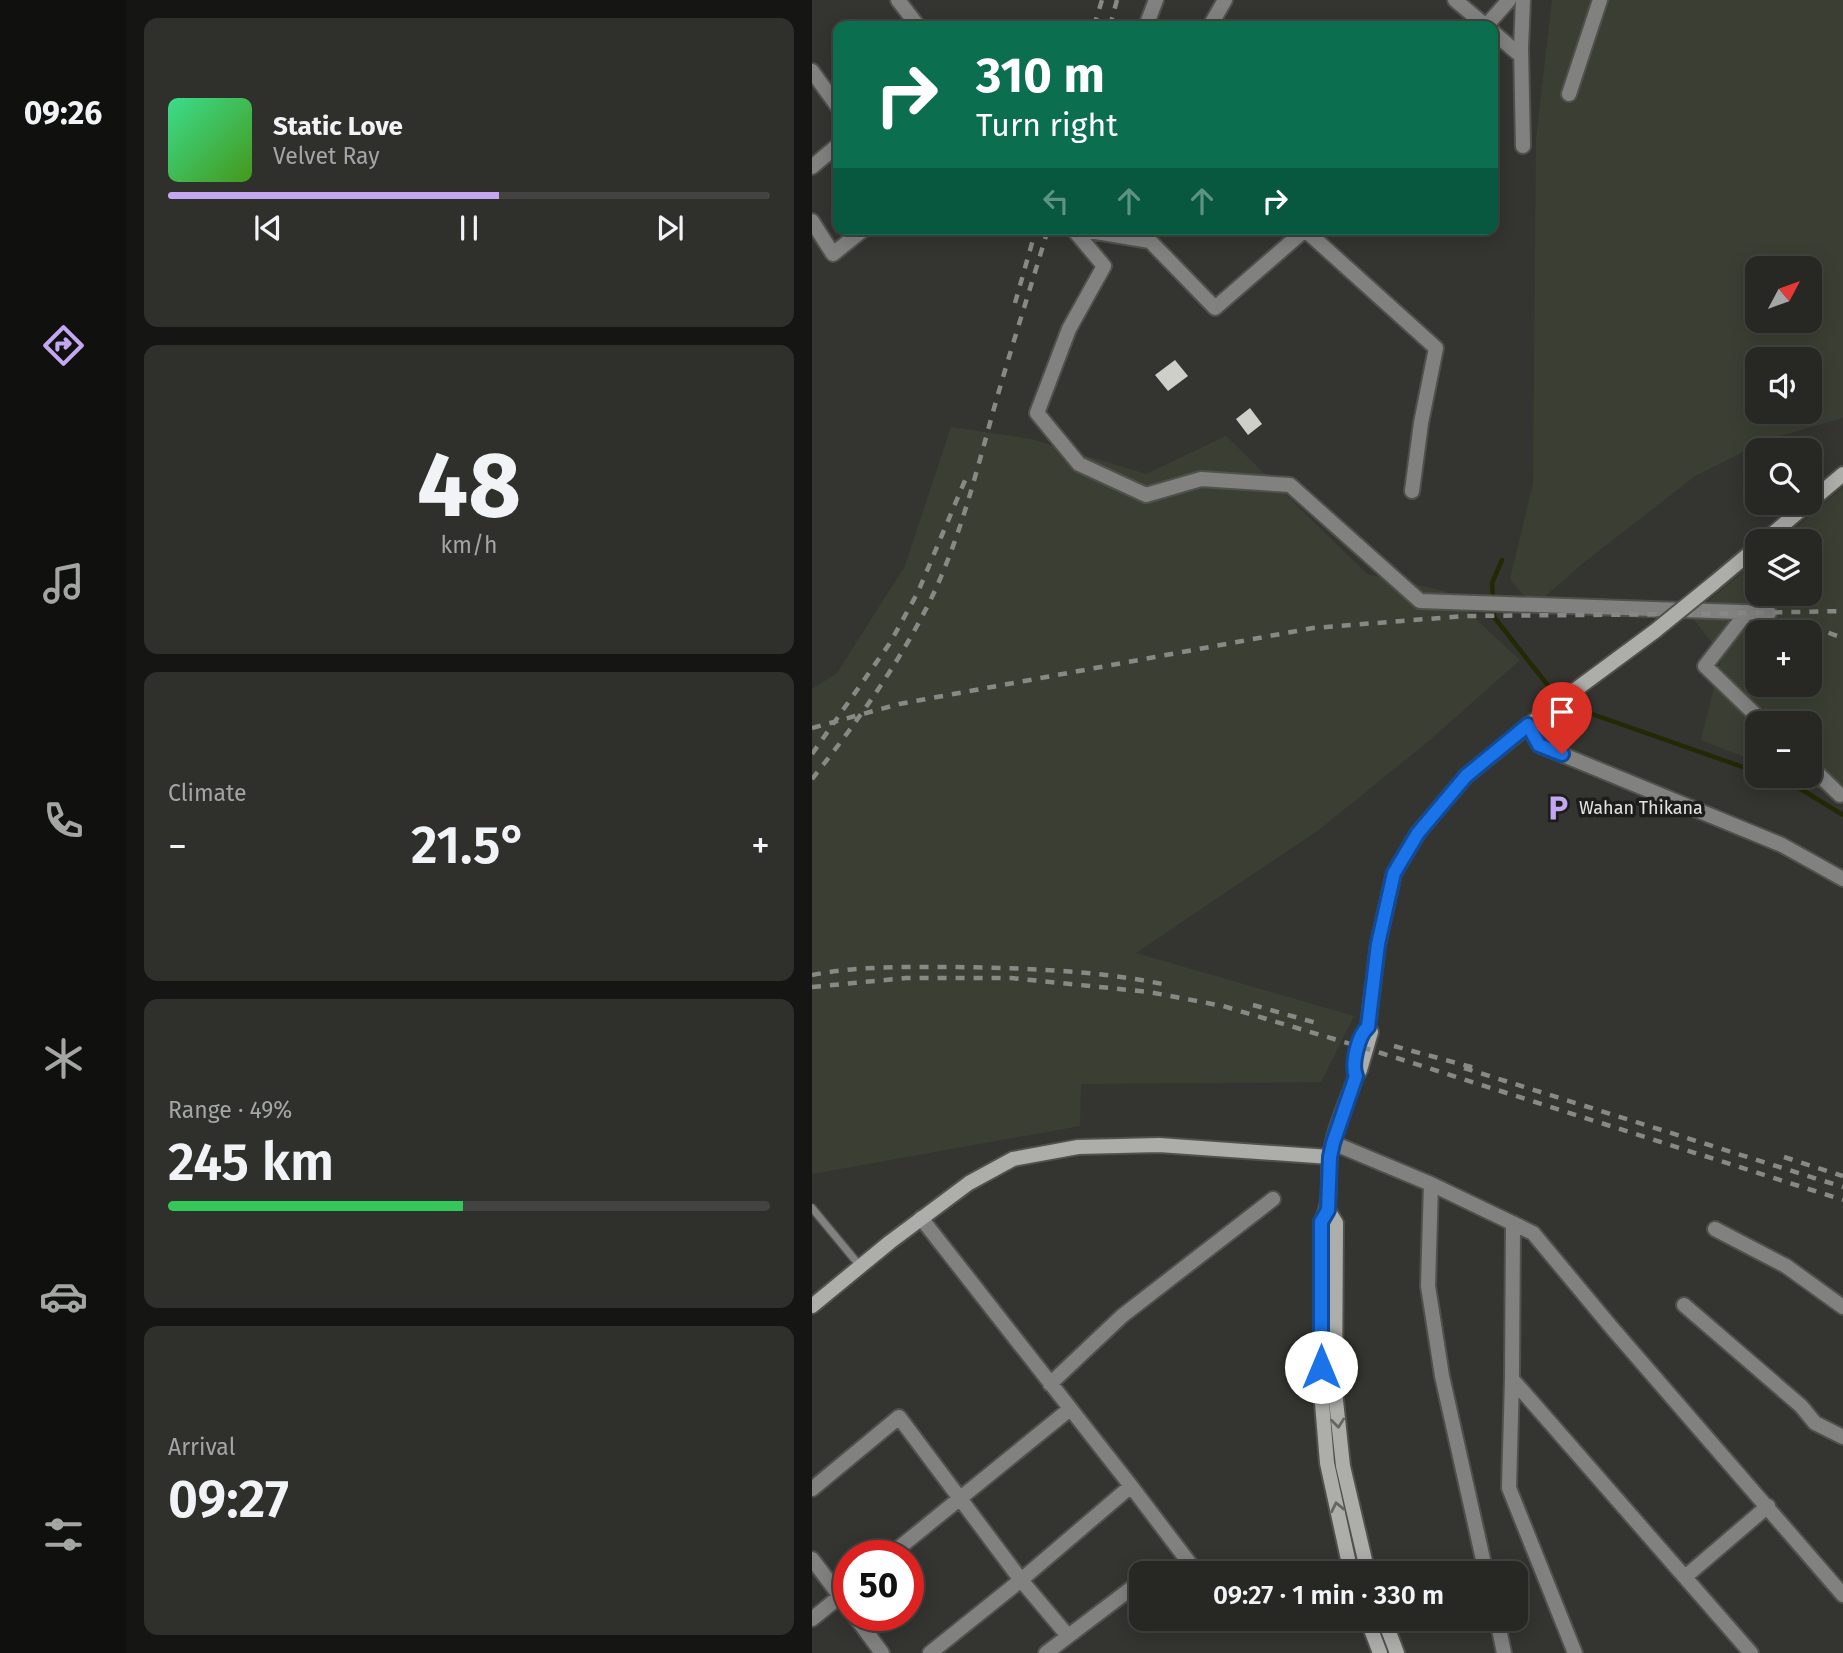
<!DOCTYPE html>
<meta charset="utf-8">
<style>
:root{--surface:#272824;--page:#2f302c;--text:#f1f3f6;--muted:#a4a6a6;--line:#434441;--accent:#c4a7f1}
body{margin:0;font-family:"Fira Sans",sans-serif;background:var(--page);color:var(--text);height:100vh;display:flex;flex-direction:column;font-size:26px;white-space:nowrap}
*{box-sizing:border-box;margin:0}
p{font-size:23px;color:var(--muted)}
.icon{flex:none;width:38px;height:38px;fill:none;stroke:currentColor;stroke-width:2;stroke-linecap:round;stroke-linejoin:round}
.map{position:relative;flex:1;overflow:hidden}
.side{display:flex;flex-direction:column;gap:18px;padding:18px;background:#151614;width:686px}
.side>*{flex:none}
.top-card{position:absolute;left:21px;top:21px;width:665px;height:214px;border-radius:14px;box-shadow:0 4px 18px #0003,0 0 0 2px var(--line);background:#0b6e4f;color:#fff;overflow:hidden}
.needle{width:46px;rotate:49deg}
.tools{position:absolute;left:933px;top:256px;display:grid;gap:14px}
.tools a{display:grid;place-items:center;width:77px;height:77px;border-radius:14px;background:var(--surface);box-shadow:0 4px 18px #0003,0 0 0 2px var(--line);font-size:35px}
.speed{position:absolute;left:21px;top:1540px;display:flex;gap:14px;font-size:35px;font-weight:700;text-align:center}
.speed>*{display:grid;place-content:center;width:91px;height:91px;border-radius:50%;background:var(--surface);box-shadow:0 4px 18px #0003,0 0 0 2px var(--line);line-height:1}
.speed .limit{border:10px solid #d22;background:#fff;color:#111}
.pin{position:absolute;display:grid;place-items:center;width:60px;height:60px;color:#fff;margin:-72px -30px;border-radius:50% 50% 50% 0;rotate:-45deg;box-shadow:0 0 7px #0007}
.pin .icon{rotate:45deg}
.me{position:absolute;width:77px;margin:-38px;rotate:0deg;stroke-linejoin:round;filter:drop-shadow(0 0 5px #0008)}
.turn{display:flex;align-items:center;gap:24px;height:147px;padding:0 28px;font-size:32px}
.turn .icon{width:91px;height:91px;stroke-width:2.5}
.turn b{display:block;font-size:49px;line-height:60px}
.lanes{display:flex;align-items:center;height:66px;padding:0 28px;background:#0003;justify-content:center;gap:35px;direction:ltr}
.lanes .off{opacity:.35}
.big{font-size:52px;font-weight:600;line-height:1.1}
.side .widget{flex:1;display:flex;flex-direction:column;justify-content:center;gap:10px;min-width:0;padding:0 24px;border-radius:14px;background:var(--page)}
.side .dial{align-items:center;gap:0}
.dial b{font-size:91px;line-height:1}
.song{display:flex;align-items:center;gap:21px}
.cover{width:84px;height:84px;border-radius:10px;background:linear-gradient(135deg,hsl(150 70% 55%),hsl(100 70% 35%))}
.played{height:7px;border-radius:4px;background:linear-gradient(90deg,var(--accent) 55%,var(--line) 55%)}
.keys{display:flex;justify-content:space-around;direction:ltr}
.heat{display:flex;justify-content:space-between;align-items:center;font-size:38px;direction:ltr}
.charge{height:10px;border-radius:5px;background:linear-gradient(90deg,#34c759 49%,var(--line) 0)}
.trip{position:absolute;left:317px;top:1561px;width:399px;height:70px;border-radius:14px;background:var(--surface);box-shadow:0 4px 18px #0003,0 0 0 2px var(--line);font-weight:600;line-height:70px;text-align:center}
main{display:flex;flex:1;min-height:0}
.tabs{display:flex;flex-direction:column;width:126px;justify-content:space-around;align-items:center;background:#10100e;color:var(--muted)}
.tabs .icon{width:49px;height:49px}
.tabs .selected{color:var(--accent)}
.tabs b{font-size:32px;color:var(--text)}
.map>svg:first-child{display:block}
</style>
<main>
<nav class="tabs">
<b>09:26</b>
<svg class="icon selected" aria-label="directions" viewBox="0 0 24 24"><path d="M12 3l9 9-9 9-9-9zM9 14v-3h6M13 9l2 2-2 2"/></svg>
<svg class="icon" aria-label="music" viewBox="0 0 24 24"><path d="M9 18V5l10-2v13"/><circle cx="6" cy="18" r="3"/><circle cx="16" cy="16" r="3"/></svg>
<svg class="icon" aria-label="phone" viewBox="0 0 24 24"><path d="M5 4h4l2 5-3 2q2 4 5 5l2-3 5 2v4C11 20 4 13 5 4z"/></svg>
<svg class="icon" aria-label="climate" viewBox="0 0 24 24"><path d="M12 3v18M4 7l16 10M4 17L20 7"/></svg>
<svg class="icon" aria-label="car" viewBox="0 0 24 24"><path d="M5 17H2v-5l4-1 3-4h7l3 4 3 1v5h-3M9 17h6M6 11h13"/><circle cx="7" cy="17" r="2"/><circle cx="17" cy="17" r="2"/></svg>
<svg class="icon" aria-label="filters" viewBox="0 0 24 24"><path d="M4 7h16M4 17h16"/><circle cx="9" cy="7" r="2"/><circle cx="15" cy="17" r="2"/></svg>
</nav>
<section class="side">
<div class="widget">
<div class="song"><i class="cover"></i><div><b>Static Love</b><p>Velvet Ray</p></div></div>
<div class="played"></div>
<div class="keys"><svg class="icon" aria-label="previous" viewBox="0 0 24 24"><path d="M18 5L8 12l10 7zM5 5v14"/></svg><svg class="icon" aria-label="pause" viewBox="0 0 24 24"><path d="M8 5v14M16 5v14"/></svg><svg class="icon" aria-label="next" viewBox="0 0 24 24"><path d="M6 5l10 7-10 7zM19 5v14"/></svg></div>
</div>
<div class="widget dial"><b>48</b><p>km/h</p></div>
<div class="widget"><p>Climate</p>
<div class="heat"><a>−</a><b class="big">21.5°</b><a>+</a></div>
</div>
<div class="widget"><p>Range · 49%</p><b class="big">245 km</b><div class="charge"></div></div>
<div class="widget"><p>Arrival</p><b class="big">09:27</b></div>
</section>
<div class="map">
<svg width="1031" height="1653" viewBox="0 0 1031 1653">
<rect width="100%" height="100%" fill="#343530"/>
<!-- built -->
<path fill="#3b3f33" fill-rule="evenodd" d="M 740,0 L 1031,0 L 1031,418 L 955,440 L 883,476 L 770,564 L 721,607 L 698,579 L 721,483 L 724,139 ZM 945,268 L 998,268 L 998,320 L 945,320 ZM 945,359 L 998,359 L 998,411 L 945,411 Z
M 139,427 L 219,439 L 334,474 L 414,436 L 555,574 L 633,591 L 708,660 L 619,739 L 508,829 L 324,953 L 542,1016 L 509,1082 L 269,1084 L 268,1126 L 0,1174 L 0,689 L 25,673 L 93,566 Z
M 1031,487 L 1031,804 L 995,782 L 978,775 L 998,775 L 998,723 L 945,723 L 945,762 L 889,740 L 910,655 L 879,616 L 945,560 L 945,593 L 998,593 L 998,541 L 968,541 ZM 945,632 L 998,632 L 998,684 L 945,684 Z"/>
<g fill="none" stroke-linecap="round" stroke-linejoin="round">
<!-- stream -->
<path stroke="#212905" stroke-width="4.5" d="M 690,560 L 680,583 L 682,617 L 738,688
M 760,707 L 945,772
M 954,775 L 982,785 L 1031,815"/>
</g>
<!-- building -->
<path fill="#cdcfc8" d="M 363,360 L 376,376 L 356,391 L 343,375 Z
M 438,408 L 450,424 L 436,435 L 424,419 Z"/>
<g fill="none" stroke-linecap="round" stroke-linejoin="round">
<defs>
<path id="service" d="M 0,1208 L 48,1266"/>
<path id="minor" d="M 86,0 L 106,26
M 643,0 L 674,26
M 711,0 L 709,48 L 711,146
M 334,26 L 344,0
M 398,26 L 413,0
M 674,26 L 697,0
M 681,32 L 709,56
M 0,71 L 26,107
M 757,94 L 788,0
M 0,167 L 26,145
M 0,221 L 21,254 L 52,229
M 261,229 L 292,266 L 257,329 L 225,413 L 267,464 L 334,495 L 389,479 L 478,485 L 608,601 L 957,613
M 266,229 L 338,241 L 403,308 L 494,229
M 492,229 L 624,348 L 609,423 L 600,491
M 935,612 L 893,666 L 952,723
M 716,725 L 727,745 L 970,845 L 1031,879
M 998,766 L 1028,795
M 521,1143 L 619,1184 L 721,1233 L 800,1328 L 1031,1595
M 619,1184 L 616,1286 L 630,1376 L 674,1573
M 109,1218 L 319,1486 L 385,1573
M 701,1223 L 700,1379 L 939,1653
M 903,1229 L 974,1266 L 1031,1307
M 872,1305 L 989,1406 L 1003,1423 L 1031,1437
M 700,1379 L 697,1488 L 763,1653
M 238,1384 L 310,1316 L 461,1199
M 0,1489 L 87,1417 L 209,1580 L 256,1636
M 77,1556 L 258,1409
M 0,1559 L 37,1608
M 873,1577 L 956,1506
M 42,1615 L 70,1653
M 0,1619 L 37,1589
M 418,1619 L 419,1620
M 685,1619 L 692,1653
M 118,1653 L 209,1580 L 319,1486
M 234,1653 L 329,1581"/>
<path id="secondary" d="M 952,541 L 1031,474
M 902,583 L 945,547
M 516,1210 L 524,1223 L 523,1391 L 531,1466 L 556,1573
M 0,1306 L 78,1242 L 157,1183 L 201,1159 L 266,1147 L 347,1145 L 518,1157
M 539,1573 L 515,1463 L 509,1391 L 509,1222 C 521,1201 515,1179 518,1156 C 522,1129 535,1102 544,1076 L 548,1070 L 559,1032 L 556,1027 L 566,944 L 582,873 L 606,833 L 654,776 L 732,713 L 843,631
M 555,1619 L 568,1653
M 572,1619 L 585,1653"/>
</defs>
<!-- service casing -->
<use href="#service" stroke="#50514c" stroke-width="10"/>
<!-- minor casing -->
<use href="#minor" stroke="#50514c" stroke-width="18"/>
<!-- secondary casing -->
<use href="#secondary" stroke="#50514c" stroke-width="18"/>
<!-- service -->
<use href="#service" stroke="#818280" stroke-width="7"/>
<!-- minor -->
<use href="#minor" stroke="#818280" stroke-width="14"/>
<!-- secondary -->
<use href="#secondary" stroke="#adaeaa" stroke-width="14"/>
<!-- rail -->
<path stroke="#888985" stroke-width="4.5" stroke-dasharray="9 9" stroke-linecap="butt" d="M 282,26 L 290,0
M 298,26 L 305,0
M 203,303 L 224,229
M 946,621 L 998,626 L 1031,638
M 0,728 L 87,704 L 501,628 L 653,616 L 887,614 L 1031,611
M 0,754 L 78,643 L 106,592 L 154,478
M 0,779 C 43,725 86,665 117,603 C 147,542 163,477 181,412 C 198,351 218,290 236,229
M 0,975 C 45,966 92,967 138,967 C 210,968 285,970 355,985
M 0,987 L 94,978 L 199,978 L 337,992 L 411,1006 L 569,1053 L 1031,1200
M 441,1005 L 508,1024
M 582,1046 L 663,1068
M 652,1068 L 1031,1187
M 972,1157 L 1031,1176"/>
<defs>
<path id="secondary-bridge" d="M 843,631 L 902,583"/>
</defs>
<!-- secondary-bridge casing -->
<use href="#secondary-bridge" stroke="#50514c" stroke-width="18" stroke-linecap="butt"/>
<!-- secondary-bridge -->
<use href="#secondary-bridge" stroke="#adaeaa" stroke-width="14"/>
</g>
<!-- one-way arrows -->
<defs><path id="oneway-chevron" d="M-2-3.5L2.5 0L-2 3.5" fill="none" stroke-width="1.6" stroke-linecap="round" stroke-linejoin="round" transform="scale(1.75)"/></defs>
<g stroke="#646662">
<use href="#oneway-chevron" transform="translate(526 1423) rotate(84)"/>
<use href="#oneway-chevron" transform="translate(525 1507) rotate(-102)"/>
</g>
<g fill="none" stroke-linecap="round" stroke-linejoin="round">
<defs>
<path id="route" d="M 509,1367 L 509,1222 L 516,1210 L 518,1157 L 521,1143 L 544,1076 C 539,1065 546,1035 556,1027 L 566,944 L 582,873 L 606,833 L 654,776 L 716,725 L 727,745 L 750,754"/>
</defs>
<!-- route casing -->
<use href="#route" stroke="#114b97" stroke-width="18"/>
<!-- route -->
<use href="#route" stroke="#1a73e8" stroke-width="12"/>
</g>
<!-- icons -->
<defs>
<symbol id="parking-bare" viewBox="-9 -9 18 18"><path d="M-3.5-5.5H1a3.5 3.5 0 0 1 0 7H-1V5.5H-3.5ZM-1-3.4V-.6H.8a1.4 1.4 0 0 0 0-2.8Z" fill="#c4a7f1" stroke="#1c1d1a" stroke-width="2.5" paint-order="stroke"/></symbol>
</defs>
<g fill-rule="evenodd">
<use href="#parking-bare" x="727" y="789" width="38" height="38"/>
</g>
<g text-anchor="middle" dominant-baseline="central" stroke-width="7" stroke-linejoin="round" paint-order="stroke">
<!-- poi labels -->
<g font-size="18" fill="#e3e4e1" stroke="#1c1d1a" text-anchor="start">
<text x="767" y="808">Wahan Thikana</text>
</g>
</g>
</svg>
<div class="tools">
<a><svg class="needle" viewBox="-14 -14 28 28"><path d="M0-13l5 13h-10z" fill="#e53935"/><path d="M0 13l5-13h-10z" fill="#a4a6a6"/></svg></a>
<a><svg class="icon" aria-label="sound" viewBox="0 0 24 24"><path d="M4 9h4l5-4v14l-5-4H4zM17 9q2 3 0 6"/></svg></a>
<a><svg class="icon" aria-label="search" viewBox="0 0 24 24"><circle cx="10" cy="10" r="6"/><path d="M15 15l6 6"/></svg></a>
<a><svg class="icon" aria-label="layers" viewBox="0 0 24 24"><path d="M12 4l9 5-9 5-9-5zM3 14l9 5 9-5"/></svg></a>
<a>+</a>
<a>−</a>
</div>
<div class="speed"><div class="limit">50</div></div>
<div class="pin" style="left:750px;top:754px;background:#d93025"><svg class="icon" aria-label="arrive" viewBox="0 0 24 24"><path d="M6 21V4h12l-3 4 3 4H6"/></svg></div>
<svg class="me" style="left:509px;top:1367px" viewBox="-20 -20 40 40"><circle r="19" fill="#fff"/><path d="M0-13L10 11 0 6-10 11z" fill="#1a73e8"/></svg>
<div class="trip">09:27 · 1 min · 330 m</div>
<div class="top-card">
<div class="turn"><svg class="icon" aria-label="right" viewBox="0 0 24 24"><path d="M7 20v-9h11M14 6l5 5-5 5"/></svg><div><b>310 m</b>Turn right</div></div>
<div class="lanes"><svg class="icon off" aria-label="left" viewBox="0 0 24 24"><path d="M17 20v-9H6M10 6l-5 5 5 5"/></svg><svg class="icon off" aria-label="ahead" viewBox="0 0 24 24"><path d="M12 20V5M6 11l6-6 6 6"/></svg><svg class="icon off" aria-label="ahead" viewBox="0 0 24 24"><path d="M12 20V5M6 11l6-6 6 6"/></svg><svg class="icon" aria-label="right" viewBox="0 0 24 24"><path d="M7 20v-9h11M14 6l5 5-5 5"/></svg></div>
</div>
</div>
</main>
